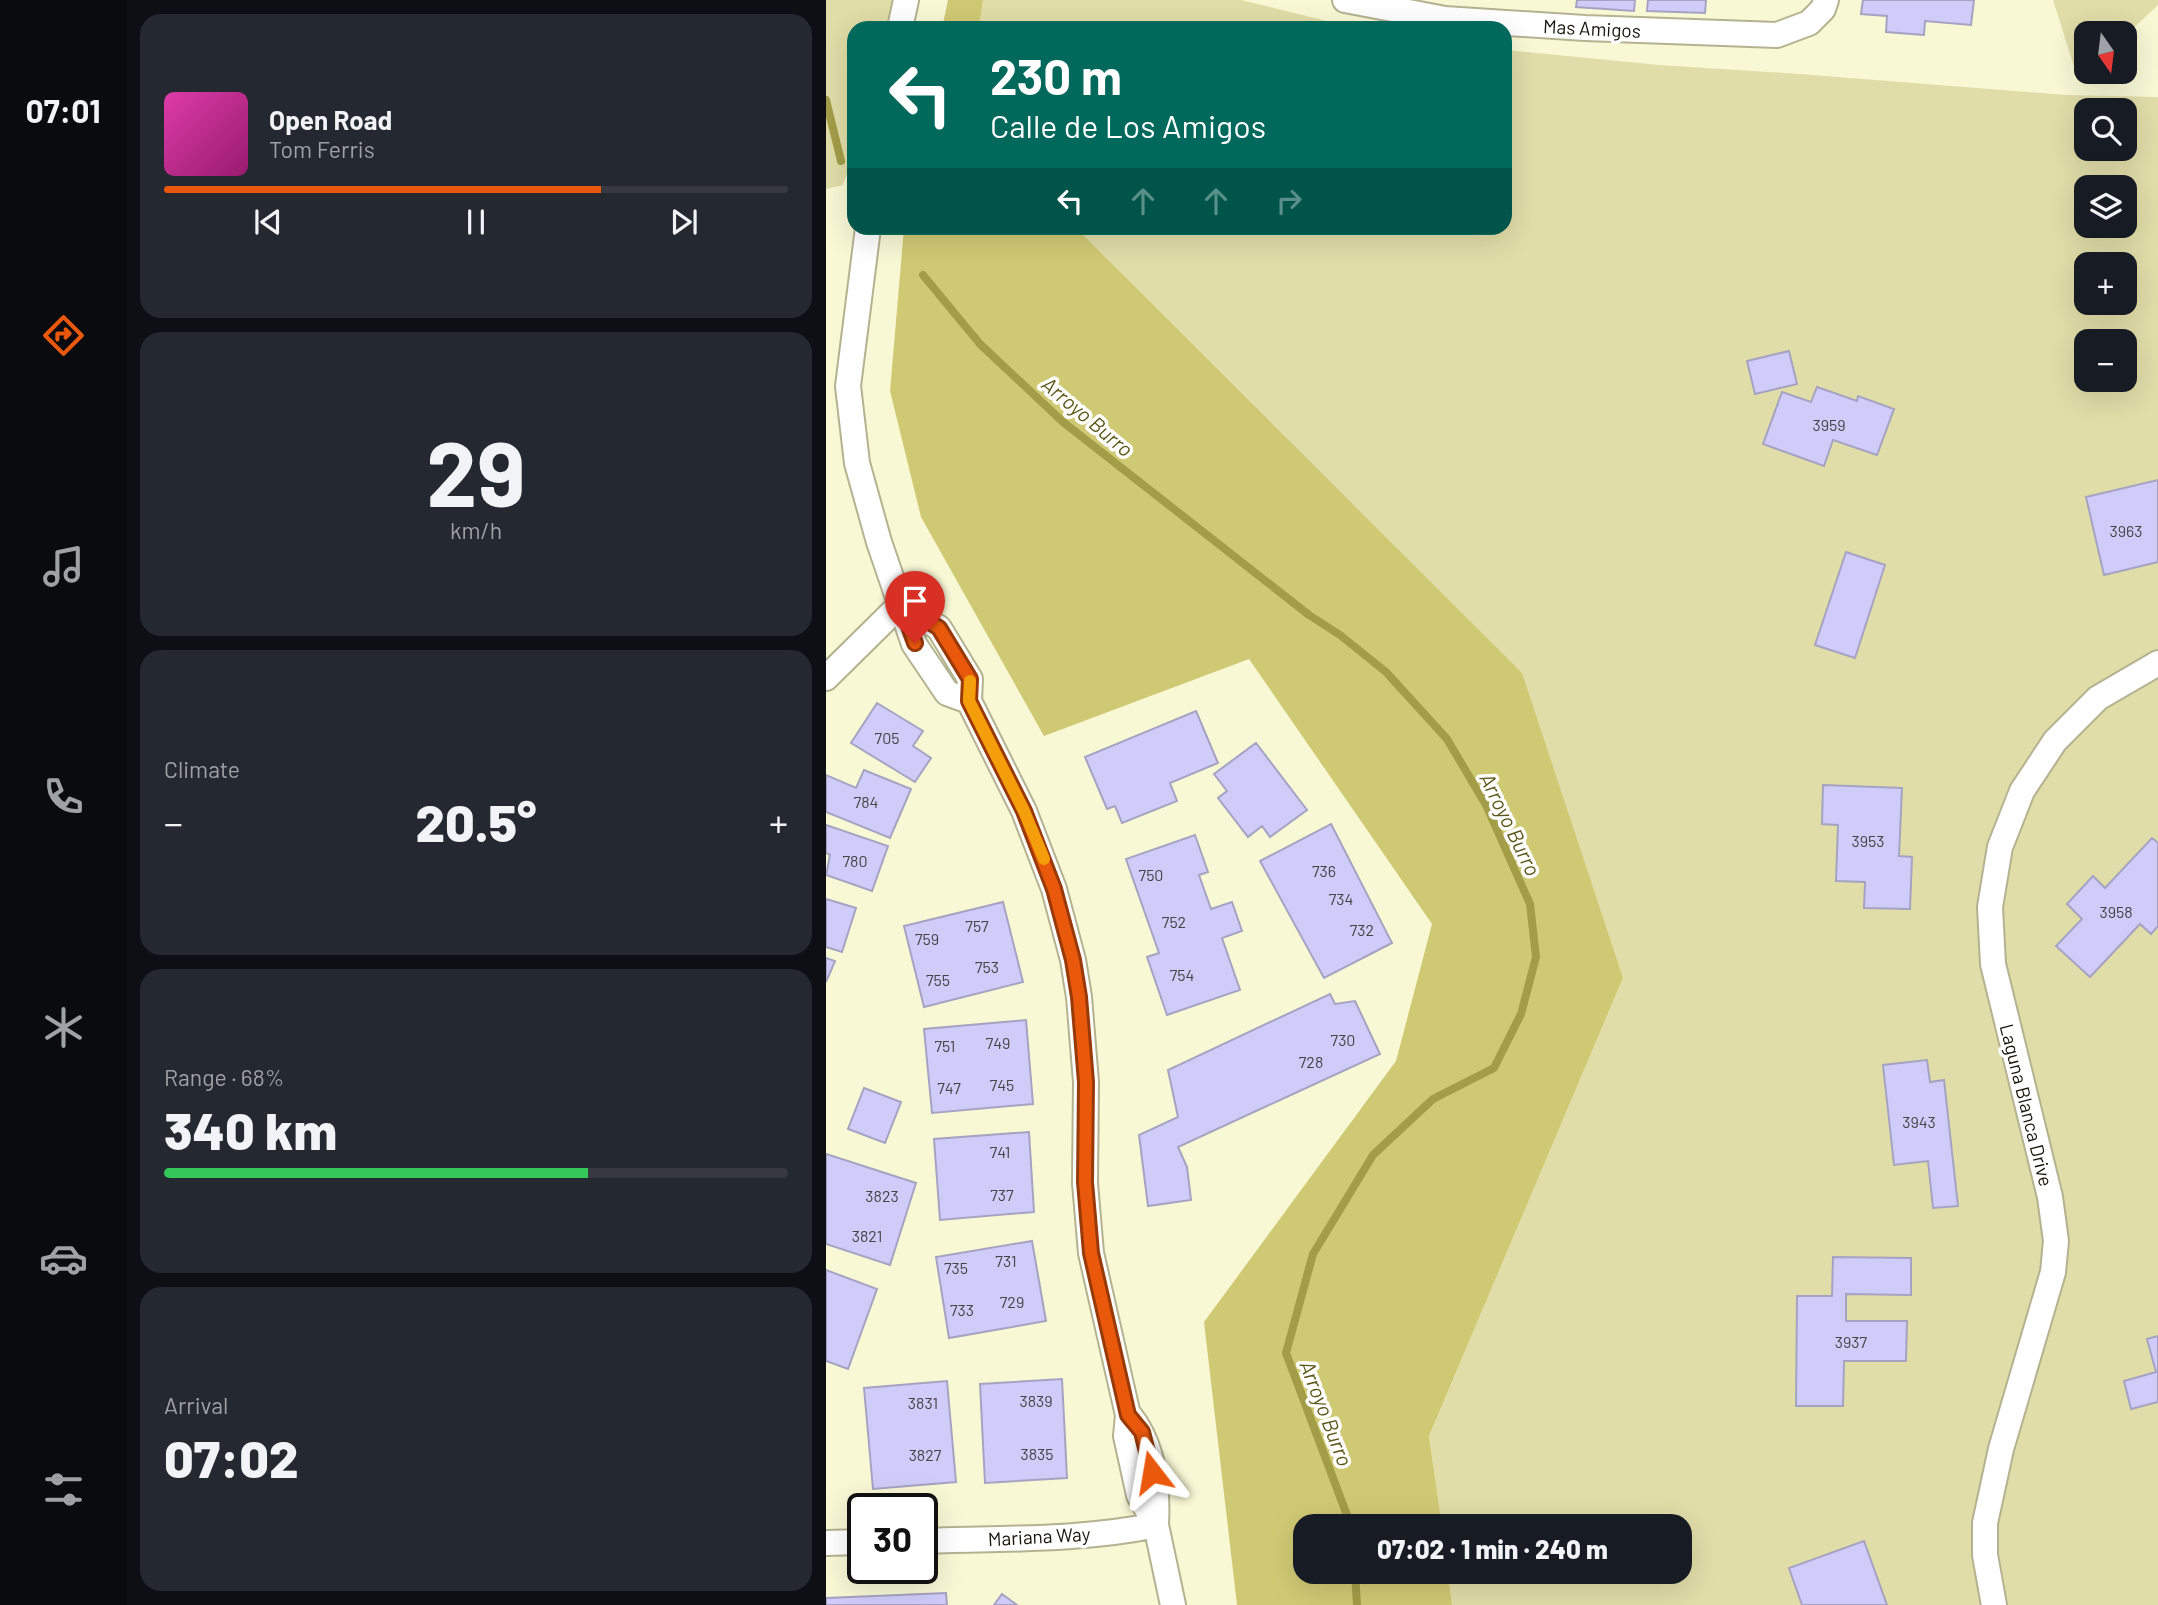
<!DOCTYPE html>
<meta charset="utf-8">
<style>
:root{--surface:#171b24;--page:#242831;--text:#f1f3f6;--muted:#9ea1a6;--line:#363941;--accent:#ea580c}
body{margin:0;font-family:Barlow,sans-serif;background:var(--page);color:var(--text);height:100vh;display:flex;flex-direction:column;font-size:26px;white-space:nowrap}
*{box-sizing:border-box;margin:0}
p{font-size:23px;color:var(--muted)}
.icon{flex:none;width:38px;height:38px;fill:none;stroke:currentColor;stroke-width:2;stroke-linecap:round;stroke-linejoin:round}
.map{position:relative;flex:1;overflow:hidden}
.drawer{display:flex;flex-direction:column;gap:14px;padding:14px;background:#0d0f14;width:700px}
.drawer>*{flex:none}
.banner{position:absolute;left:21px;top:21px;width:665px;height:214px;border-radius:21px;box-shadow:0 7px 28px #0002;background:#00695c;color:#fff;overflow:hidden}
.needle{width:46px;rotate:166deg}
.fabs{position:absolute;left:1248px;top:21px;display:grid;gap:14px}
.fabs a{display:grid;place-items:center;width:63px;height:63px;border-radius:14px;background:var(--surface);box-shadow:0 7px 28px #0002;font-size:35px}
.speed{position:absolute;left:21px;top:1493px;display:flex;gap:14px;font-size:35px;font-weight:700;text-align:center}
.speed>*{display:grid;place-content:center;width:91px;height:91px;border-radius:50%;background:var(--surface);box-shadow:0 7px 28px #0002;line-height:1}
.speed .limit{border:4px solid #111;border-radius:10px;background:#fff;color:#111}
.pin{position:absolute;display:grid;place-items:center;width:60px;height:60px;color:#fff;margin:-72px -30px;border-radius:50% 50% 50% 0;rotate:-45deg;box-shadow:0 0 7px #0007}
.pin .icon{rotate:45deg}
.me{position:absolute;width:77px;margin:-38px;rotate:346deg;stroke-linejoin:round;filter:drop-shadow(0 0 5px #0008)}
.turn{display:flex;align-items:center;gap:24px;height:147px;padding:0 28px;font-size:32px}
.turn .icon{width:91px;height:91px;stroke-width:2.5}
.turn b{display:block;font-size:49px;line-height:60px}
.lanes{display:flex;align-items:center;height:66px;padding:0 28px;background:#0003;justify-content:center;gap:35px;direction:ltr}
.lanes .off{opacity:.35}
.big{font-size:52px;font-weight:800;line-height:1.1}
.drawer .tile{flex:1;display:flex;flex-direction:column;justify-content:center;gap:10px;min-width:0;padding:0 24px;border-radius:21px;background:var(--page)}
.drawer .dial{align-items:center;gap:0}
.dial b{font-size:91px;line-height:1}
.song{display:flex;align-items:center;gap:21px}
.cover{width:84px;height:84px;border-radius:10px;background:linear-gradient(135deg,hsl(320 70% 55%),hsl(320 70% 35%))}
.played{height:7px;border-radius:4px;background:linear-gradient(90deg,var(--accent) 70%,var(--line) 70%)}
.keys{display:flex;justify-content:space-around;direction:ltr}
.heat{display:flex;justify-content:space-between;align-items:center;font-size:38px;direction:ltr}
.charge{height:10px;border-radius:5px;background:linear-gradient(90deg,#34c759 68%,var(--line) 0)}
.trip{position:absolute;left:467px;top:1514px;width:399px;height:70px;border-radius:21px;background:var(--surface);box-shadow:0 7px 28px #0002;font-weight:800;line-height:70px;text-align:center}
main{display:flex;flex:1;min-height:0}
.menu{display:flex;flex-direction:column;width:126px;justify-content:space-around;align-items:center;background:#090b0e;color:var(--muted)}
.menu .icon{width:49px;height:49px}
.menu .selected{color:var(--accent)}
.menu b{font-size:32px;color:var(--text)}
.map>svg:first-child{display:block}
</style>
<main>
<nav class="menu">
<b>07:01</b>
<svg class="icon selected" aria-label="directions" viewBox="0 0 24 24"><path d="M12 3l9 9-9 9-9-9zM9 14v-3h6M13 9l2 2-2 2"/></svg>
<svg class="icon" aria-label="music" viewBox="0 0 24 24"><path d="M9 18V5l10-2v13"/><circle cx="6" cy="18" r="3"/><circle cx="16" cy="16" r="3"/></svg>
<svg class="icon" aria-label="phone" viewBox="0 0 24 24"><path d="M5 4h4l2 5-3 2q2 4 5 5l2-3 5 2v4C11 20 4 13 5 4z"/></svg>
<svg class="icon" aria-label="climate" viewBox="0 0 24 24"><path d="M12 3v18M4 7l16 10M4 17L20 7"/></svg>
<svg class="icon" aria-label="car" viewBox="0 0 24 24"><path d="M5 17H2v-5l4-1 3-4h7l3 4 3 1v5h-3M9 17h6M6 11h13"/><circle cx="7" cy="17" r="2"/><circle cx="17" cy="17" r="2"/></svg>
<svg class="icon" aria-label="filters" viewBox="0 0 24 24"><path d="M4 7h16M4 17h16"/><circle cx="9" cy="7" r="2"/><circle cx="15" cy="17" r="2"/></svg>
</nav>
<section class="drawer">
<div class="tile">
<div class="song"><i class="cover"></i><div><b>Open Road</b><p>Tom Ferris</p></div></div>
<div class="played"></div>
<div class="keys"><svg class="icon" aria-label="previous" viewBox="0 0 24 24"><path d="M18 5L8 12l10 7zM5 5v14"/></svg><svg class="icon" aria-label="pause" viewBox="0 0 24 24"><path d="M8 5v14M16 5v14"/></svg><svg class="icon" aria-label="next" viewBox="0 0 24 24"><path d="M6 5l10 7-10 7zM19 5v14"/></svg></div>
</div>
<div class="tile dial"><b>29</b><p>km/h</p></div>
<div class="tile"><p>Climate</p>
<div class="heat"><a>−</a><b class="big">20.5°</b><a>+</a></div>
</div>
<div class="tile"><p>Range · 68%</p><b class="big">340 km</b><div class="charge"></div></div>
<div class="tile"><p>Arrival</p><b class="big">07:02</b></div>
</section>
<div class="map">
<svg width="1332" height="1605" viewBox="0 0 1332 1605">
<rect width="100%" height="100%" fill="#f9f8d5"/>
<!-- green -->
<path fill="#e1dda8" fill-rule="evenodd" d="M 0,0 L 80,0 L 72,28 L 28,28 L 28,154 L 17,185 L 0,189 Z
M 157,0 L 415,0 L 529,28 L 153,28 Z
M 1227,0 L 1332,0 L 1332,5 L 1299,36 L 1298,33 L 1260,33 L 1260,71 L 1252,79 Z
M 679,50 L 833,65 L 974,74 L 1240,95 L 1332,97 L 1332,1605 L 626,1605 L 622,1572 L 854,1572 L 854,1526 L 616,1526 L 603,1436 L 797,978 L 250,228 L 679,228 ZM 1260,110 L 1298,110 L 1298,149 L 1260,149 ZM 1260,187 L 1298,187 L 1298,226 L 1260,226 ZM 1260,264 L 1298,264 L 1298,303 L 1260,303 ZM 1260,341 L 1298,341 L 1298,380 L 1260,380 Z"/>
<!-- forest -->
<path fill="#d0c974" d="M 122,0 L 157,0 L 153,28 L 116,28 Z
M 78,228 L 250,228 L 696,673 L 797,978 L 603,1436 L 616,1526 L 480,1526 L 480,1572 L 622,1572 L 626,1605 L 411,1605 L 378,1322 L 570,1061 L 606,924 L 423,659 L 218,736 L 95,517 L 64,391 Z"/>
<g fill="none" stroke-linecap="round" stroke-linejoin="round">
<!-- stream -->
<path stroke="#a39d48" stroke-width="8" d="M 0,100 L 15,161
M 97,275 L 154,344 L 237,422 L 483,615 L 514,635 L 560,672 L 621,739 L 660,805 L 704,904 L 710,957 L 695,1014 L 668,1068 L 607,1099 L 547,1155 L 487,1254 L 460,1353 L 525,1526
M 529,1572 L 531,1605"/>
</g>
<!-- building -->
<path fill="#cfccfa" stroke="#a5a3c2" stroke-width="2" d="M 751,0 L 809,0 L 808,11 L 750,7 Z
M 822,0 L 880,0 L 879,13 L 821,11 Z
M 1037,0 L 1148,0 L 1145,25 L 1099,21 L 1098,35 L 1060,32 L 1061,16 L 1035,14 Z
M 963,351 L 971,384 L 929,394 L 921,361 Z
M 991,387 L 1031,401 L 1032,396 L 1068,409 L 1051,455 L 1007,440 L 998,466 L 937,444 L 956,392 L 985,402 Z
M 1332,480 L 1332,562 L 1278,575 L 1260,497 Z
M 1020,552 L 1059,565 L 1029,658 L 989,645 Z
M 51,703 L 97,731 L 87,746 L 105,758 L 89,782 L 25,743 Z
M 370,711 L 392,763 L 344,783 L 351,801 L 296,823 L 289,806 L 281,809 L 259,757 Z
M 430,743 L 481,810 L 444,837 L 436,826 L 422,837 L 392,798 L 401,791 L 388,774 Z
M 38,770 L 85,789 L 64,838 L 0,812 L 0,775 L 30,788 Z
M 997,785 L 1076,788 L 1073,856 L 1086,857 L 1084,909 L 1038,908 L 1039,882 L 1010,881 L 1012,825 L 996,824 Z
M 505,824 L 566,943 L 498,978 L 434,861 Z
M 0,825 L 62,846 L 46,891 L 0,875 L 4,855 L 0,853 Z
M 369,835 L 382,872 L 373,875 L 385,909 L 406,902 L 416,931 L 396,938 L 414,990 L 341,1015 L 321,957 L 333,953 L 300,859 Z
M 1326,838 L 1332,843 L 1332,926 L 1325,934 L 1314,924 L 1264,977 L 1230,946 L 1256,919 L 1241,904 L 1267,876 L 1279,888 Z
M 0,899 L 30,908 L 16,952 L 0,947 Z
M 177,902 L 197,982 L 98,1007 L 78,926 Z
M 0,958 L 9,961 L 0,982 Z
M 504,994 L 509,1004 L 529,1001 L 554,1054 L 352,1147 L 361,1167 L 365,1200 L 322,1206 L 313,1135 L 352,1117 L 342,1070 Z
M 200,1020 L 207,1104 L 106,1113 L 98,1029 Z
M 1101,1060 L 1104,1082 L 1118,1080 L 1132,1206 L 1107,1208 L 1102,1161 L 1068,1165 L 1057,1065 Z
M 38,1088 L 75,1102 L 59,1143 L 22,1129 Z
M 203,1132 L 208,1212 L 114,1220 L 108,1139 Z
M 0,1154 L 90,1183 L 64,1265 L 0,1244 Z
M 206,1241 L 220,1321 L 123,1338 L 110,1257 Z
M 1007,1257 L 1085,1258 L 1085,1295 L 1020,1294 L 1020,1321 L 1081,1321 L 1080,1361 L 1018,1361 L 1017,1406 L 970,1406 L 971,1296 L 1006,1296 Z
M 0,1270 L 51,1289 L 22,1369 L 0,1361 Z
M 1332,1336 L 1332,1402 L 1305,1409 L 1298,1381 L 1330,1372 L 1321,1339 Z
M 236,1379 L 241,1478 L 159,1483 L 154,1384 Z
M 121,1381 L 130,1482 L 47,1489 L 38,1388 Z
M 1038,1541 L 1061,1605 L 976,1605 L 963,1568 Z
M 120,1593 L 121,1605 L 0,1605 L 0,1598 Z
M 176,1594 L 191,1605 L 168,1605 Z"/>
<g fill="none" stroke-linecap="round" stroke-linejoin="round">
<defs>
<path id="street" d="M 519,0 L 619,19 L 759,28 L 951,35 L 983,23 L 997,9 L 1000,0
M 74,28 L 80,0
M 42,228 L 22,386 L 31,463 L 53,542 L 88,644 L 121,693 L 143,701
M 75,604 L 113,628 L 144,679 L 143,701 L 198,811 L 228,889 L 247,960 L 253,997 L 260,1082 L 259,1183 L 265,1253 L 302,1415 L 300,1436 L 313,1495 L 330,1525 L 347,1605
M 0,678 L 75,604
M 304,1416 C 327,1445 332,1487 330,1524
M 96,1541 C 174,1538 254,1541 330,1525
M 0,1543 L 37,1542
M 1168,1605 L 1159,1555 L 1159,1523 L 1175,1449 L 1227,1272 L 1230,1241 L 1224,1197 L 1167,964 L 1164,907 L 1174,847 L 1196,791 L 1229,741 L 1272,698 L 1332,663"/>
</defs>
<!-- street casing -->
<use href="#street" stroke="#b4b291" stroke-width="28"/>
<!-- street -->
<use href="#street" stroke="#fff" stroke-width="24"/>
</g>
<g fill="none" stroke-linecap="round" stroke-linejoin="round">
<defs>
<path id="route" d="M 89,643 L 75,604 L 113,628 L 144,679 L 143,701 L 198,811 L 228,889 L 247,960 L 253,997 L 260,1082 L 259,1182 L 265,1253 L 302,1415 L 316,1432 L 326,1472"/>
</defs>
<!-- route casing -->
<use href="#route" stroke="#983908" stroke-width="18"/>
<!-- route -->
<use href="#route" stroke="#ea580c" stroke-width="12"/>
<!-- slow -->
<path stroke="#f59e0b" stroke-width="12" d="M 144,681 L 143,701 L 198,811 L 218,859"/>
</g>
<g text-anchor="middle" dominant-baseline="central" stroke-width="7" stroke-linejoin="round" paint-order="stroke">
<!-- number labels -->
<g font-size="16" fill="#444345">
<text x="1003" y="424">3959</text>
<text x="1300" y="530">3963</text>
<text x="61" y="737">705</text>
<text x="40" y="801">784</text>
<text x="1042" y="840">3953</text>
<text x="29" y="860">780</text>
<text x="498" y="870">736</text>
<text x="325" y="874">750</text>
<text x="515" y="898">734</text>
<text x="1290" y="911">3958</text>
<text x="348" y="921">752</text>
<text x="151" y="925">757</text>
<text x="536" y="929">732</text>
<text x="101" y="938">759</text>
<text x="161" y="966">753</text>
<text x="356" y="974">754</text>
<text x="112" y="979">755</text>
<text x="517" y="1039">730</text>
<text x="172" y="1042">749</text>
<text x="119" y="1045">751</text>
<text x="485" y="1061">728</text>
<text x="176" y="1084">745</text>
<text x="123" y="1087">747</text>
<text x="1093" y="1121">3943</text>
<text x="174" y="1151">741</text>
<text x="176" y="1194">737</text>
<text x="56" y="1195">3823</text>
<text x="41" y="1235">3821</text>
<text x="180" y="1260">731</text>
<text x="130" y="1267">735</text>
<text x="186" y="1301">729</text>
<text x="136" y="1309">733</text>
<text x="1025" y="1341">3937</text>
<text x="210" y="1400">3839</text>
<text x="97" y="1402">3831</text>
<text x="211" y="1453">3835</text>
<text x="99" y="1454">3827</text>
</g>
<!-- street labels -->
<g font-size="19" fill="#161509" stroke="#fff">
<text transform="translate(766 28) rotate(3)">Mas Amigos</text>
<text transform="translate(1201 1105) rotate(76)">Laguna Blanca Drive</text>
<text transform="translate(213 1536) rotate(-3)">Mariana Way</text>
</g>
<!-- water labels -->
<g font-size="21" font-style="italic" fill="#5c5718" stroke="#fff">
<text transform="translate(262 416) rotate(40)">Arroyo Burro</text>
<text transform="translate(685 824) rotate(64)">Arroyo Burro</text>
<text transform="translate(501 1413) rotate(69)">Arroyo Burro</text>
</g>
</g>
</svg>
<div class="fabs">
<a><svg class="needle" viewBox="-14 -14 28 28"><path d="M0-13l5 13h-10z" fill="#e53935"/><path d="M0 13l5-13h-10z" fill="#9ea1a6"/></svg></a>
<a><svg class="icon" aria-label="search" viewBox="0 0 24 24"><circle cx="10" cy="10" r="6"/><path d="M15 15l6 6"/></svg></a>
<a><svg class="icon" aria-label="layers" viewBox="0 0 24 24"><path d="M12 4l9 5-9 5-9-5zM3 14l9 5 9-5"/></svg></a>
<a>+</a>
<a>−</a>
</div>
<div class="speed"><div class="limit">30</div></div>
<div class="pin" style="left:89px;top:643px;background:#d93025"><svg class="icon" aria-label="arrive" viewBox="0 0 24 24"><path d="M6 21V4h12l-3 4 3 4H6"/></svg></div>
<svg class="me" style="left:326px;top:1472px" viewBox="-20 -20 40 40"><path d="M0-17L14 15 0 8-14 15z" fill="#ea580c" stroke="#fff" stroke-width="4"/></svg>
<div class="trip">07:02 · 1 min · 240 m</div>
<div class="banner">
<div class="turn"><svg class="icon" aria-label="left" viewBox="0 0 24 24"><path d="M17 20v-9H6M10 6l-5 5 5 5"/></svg><div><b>230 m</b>Calle de Los Amigos</div></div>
<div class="lanes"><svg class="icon" aria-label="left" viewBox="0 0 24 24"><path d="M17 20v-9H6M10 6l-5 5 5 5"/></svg><svg class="icon off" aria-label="ahead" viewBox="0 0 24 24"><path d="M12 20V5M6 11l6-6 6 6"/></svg><svg class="icon off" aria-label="ahead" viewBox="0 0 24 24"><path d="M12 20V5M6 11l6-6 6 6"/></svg><svg class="icon off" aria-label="right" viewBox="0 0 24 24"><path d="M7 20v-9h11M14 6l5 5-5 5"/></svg></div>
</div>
</div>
</main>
